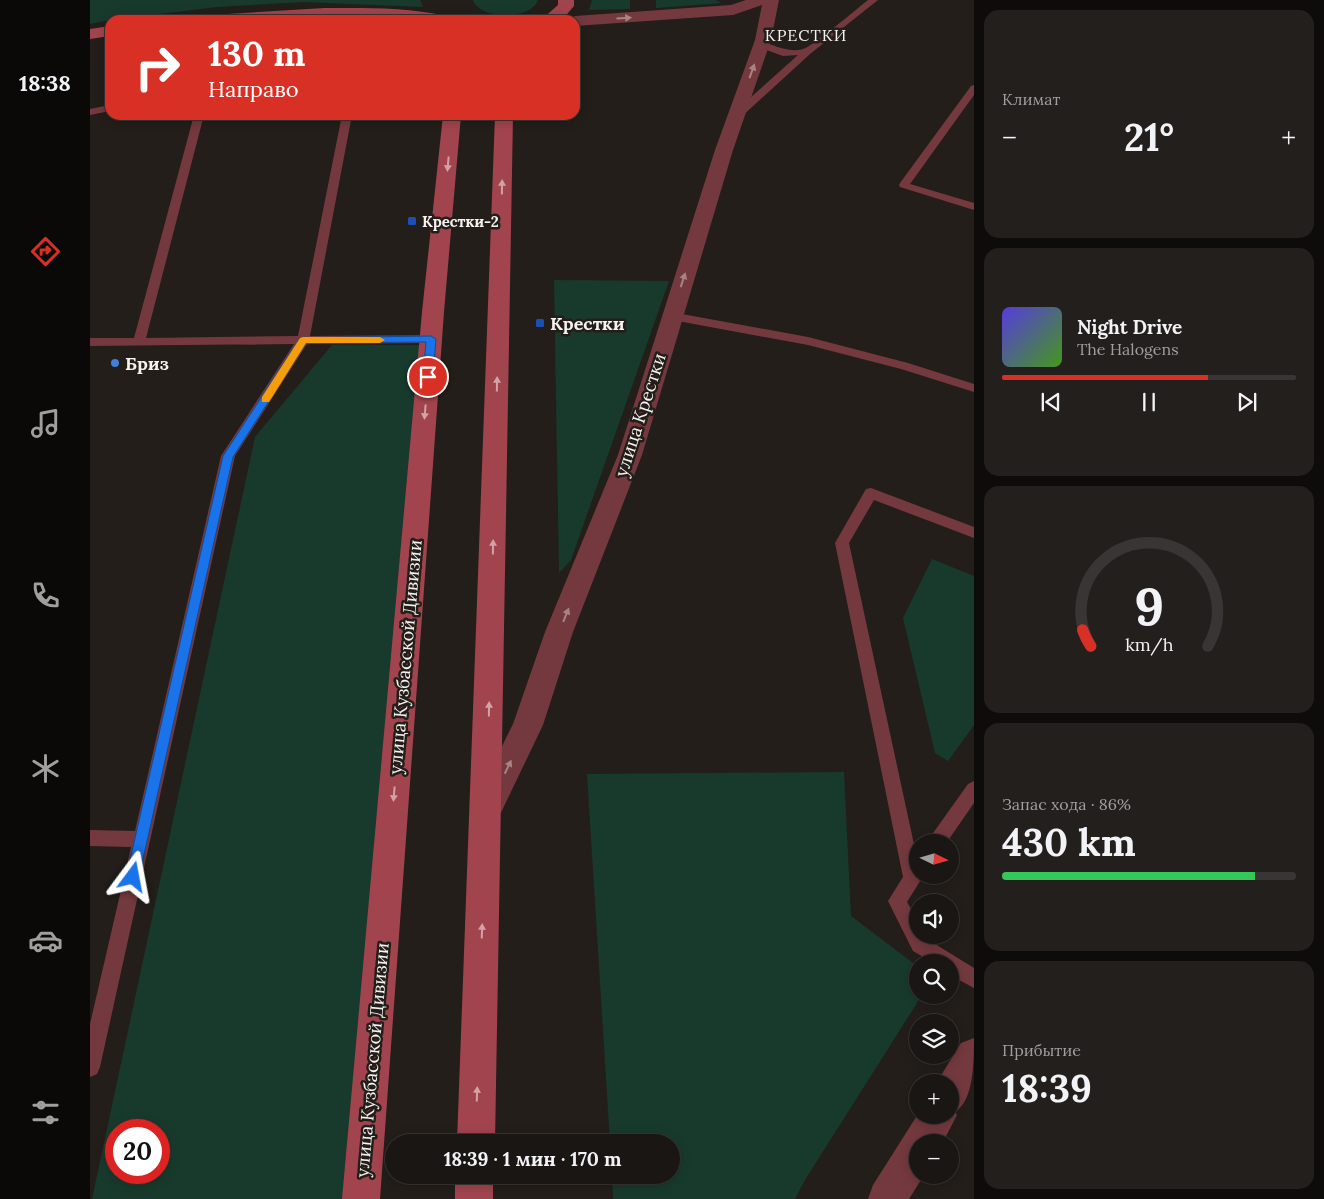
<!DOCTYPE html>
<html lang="ru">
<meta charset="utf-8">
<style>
:root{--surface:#1a1614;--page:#231f1d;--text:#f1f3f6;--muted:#9f9fa0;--line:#383534;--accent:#d93025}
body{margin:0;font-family:Lora,serif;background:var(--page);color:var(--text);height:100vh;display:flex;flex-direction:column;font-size:19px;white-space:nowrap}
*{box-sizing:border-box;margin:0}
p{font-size:16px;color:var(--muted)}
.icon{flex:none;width:28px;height:28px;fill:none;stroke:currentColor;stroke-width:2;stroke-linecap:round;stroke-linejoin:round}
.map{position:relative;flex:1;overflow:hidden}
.sheet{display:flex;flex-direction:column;gap:10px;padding:10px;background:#0e0c0b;width:350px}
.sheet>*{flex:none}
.hud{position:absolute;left:15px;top:15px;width:475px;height:105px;border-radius:15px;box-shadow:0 2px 12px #0003,0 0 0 1px var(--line);background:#d93025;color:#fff;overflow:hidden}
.needle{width:32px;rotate:95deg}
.buttons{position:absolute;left:819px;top:834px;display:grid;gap:10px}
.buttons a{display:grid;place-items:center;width:50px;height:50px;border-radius:50%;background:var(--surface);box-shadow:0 2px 12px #0003,0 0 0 1px var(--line);font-size:25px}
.speed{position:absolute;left:15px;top:1119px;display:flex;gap:10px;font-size:25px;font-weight:700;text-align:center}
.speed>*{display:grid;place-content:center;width:65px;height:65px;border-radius:50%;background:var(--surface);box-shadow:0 2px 12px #0003,0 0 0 1px var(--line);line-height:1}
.speed .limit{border:8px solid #d22;background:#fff;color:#111}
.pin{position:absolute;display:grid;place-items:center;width:42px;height:42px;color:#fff;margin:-21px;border:2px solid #fff;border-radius:50%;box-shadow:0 1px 5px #0007}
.me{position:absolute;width:55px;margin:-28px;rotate:13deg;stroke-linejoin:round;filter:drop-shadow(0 0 4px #0008)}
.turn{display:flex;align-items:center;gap:18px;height:105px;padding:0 20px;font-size:22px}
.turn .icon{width:65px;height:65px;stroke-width:2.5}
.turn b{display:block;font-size:35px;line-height:42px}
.big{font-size:38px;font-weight:800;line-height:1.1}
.sheet .card{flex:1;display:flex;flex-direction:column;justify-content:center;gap:8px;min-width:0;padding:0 18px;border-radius:15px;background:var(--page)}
.sheet .dial{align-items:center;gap:0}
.dial svg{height:130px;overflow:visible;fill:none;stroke:var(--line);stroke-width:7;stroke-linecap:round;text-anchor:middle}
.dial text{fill:var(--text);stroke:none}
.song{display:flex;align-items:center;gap:15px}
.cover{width:60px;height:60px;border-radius:8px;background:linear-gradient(135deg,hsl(250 70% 55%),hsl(100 70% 35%))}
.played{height:5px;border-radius:2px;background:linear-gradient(90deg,var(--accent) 70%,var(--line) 70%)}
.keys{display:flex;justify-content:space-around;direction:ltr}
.heat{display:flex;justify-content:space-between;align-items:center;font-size:28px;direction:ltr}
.charge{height:8px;border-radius:4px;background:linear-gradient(90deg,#34c759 86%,var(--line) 0)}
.trip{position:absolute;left:295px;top:1134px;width:295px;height:50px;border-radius:25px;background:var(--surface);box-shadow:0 2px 12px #0003,0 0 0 1px var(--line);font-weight:800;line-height:50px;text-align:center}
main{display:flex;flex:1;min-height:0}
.menu{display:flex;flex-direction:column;width:90px;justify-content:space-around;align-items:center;background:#0a0908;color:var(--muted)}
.menu .icon{width:35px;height:35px}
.menu .current{color:var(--accent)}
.menu b{font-size:22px;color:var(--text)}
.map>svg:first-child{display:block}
</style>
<main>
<nav class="menu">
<b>18:38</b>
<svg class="icon current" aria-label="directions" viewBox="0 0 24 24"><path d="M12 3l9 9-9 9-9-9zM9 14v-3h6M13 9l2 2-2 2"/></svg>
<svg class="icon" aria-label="music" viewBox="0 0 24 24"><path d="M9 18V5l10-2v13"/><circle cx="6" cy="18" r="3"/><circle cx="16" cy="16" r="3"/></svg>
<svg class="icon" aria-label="phone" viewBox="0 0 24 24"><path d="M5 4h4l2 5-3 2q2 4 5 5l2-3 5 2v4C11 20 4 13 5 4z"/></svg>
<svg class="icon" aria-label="climate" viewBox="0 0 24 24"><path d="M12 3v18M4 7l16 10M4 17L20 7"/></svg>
<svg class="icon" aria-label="car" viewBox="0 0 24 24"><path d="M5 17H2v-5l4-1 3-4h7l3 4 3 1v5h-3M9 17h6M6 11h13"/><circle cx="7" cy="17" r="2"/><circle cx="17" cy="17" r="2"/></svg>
<svg class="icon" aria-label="filters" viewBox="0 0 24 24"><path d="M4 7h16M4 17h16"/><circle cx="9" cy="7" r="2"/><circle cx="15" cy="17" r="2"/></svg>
</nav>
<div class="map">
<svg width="884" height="1199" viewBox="0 0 884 1199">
<rect width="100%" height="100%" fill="#231e1a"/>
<!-- green -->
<path fill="#183a2c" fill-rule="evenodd" d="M 0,0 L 330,0 L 333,7 L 214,2 L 127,7 L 20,20 L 0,24 Z
M 383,0 L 448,0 C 442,20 389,20 383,0 Z
M 502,0 L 540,0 L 540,9 L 499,10 Z
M 566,0 L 625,0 L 632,3 L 566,8 Z
M 464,280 L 579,281 L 481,560 L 469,573 Z
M 242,345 L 344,345 L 262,1199 L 2,1199 L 165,437 ZM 26,1130 L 69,1130 L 69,1172 L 26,1172 Z
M 842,559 L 884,576 L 884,725 L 858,761 L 845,753 L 813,618 Z
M 754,772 L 761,916 L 827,966 L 828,995 L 832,995 L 715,1180 L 705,1199 L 523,1199 L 522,1175 L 581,1175 L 581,1142 L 520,1142 L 497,774 Z"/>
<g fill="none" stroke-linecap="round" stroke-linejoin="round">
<!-- lane -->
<path fill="#74393e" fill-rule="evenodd" d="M 778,0 L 788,0 L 720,54 L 649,119 L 641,119 L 641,115 L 708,55 L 693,56 L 668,47 L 668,43 C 680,41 695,54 713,49 C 722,47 768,8 778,0 Z
M 884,85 L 884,95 L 820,184 L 884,203 L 884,210 L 810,187 L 809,185 L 810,183 L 881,86 Z
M 20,105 L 20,111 L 0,115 L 0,109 Z
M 104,115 L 114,115 L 56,338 L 208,336 L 252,115 L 262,115 L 220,336 L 341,335 L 347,339 L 341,343 L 217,344 L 145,456 L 10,1067 L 7,1074 L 0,1077 L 0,1024 L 41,847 L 0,846 L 0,830 L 45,831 L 131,456 L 204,344 L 0,346 L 0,338 L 44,338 Z
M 581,312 L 718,337 L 818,363 L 884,384 L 884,392 L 811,369 L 718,345 L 577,319 L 575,316 L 577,313 Z
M 781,488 L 884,527 L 884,538 L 784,500 L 759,543 L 828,863 L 828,875 L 834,875 L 817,902 L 828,921 L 828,935 L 835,935 L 837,939 L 884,968 L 884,988 L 860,975 L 860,962 L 842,962 L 823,951 L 798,901 L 813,877 L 745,543 L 776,489 Z
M 884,781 L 884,803 L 857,842 L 838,842 L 841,836 L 878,784 Z"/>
<!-- street -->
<path fill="#74393e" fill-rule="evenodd" d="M 656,0 L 689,0 L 681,40 L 643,150 L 552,455 L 483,632 L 453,725 L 407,821 L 396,825 L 385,821 L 380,811 L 423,724 L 455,632 L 528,455 L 625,150 L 665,40 L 672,5 L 643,15 L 485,26 L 485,20 L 477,20 L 485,16 L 641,5 Z
M 884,1038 C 884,1061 884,1101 865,1112 L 867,1115 L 853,1142 L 828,1142 L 828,1175 L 834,1175 L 819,1199 L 778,1199 L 783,1185 L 828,1114 L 860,1115 L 860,1082 L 847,1082 L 871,1043 Z"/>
<!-- secondary -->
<path fill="#a2444e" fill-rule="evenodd" d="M 468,0 L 484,0 L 484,6 L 472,20 L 451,20 L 468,5 Z
M 235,8 C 275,8 317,7 356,16 L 358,20 L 264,18 L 113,20 L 115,16 L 121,15 Z
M 20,26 L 20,36 L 0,39 L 0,29 Z
M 353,115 L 371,115 L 354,312 L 290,1199 L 252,1199 L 332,312 Z
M 405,115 L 423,115 L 405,1142 L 367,1142 Z
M 365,1175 L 403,1175 L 403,1199 L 365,1199 Z"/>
</g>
<!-- one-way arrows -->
<defs><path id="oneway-solid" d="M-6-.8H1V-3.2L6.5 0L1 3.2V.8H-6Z" transform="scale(1.25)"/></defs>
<g fill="#a88385">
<use href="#oneway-solid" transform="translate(534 18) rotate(-3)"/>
<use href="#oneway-solid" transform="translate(662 71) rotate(-70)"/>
<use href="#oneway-solid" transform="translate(593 280) rotate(-72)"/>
<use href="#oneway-solid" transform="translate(476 615) rotate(-68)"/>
<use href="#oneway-solid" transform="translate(418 767) rotate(-64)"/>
</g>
<g fill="#d0a4a7">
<use href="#oneway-solid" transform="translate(358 164) rotate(95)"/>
<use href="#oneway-solid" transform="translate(412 187) rotate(-89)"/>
<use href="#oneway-solid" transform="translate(407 384) rotate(-89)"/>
<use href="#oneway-solid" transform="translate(335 412) rotate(95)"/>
<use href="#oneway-solid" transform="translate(403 547) rotate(-89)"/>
<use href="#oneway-solid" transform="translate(399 709) rotate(-89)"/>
<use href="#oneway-solid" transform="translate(304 794) rotate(95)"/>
<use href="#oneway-solid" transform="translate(392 931) rotate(-88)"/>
<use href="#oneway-solid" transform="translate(387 1094) rotate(-88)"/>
</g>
<!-- route -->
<path fill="#1a73e8" stroke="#114b97" d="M 341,336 L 346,339 L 343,377 L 338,380 L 333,377 L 336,342 L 216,343 L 143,457 L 49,877 L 47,881 L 43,883 L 38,881 L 36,877 L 133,456 L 210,338 Z"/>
<!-- slow -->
<path fill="#f59e0b" d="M 213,337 L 290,337 L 295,340 L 290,343 L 216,343 L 179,402 L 172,402 L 172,397 L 210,338 Z"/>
<!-- markers -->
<g fill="#1a4fb4" stroke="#231e1a" stroke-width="2">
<rect x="317" y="216" width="10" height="10" rx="2.5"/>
<rect x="445" y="318" width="10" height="10" rx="2.5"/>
</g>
<circle fill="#3f7fe0" stroke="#231e1a" stroke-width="2" cx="25" cy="363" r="5"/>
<g text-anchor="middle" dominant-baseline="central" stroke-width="5" stroke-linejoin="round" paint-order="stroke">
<!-- far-poi labels -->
<g font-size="15" font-weight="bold" fill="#f5f2ef" stroke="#231e1a" text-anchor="start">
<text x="332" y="221">Крестки-2</text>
</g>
<!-- far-neighbourhood labels -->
<g font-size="16" letter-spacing="1" fill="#f5f2ef" stroke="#231e1a">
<text x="716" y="35">КРЕСТКИ</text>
</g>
<!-- poi labels -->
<g font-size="18" font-weight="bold" fill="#f5f2ef" stroke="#231e1a" text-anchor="start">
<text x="460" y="323">Крестки</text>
<text x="35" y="363">Бриз</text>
</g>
<!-- street labels -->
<g font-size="18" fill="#f5f2ef" stroke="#231e1a">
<text transform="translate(550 415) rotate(-72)">улица Крестки</text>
<text transform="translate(315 657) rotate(-85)">улица Кузбасской Дивизии</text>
<text transform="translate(282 1060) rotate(-85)">улица Кузбасской Дивизии</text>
</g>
</g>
</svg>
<div class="buttons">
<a><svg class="needle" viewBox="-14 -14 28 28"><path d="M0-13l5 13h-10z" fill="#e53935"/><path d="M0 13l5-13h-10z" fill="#9f9fa0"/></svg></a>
<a><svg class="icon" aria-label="sound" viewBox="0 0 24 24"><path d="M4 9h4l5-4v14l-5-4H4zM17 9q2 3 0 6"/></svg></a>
<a><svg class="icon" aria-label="search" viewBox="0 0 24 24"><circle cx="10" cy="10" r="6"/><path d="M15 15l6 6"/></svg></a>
<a><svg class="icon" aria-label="layers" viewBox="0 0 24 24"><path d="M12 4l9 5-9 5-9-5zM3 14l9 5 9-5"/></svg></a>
<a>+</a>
<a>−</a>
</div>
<div class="speed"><div class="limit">20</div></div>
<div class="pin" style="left:338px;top:377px;background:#d93025"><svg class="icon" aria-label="arrive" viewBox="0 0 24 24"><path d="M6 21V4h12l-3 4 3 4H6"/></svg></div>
<svg class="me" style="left:43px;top:877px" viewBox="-20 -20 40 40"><path d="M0-17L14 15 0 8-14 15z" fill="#1a73e8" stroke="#fff" stroke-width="4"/></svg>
<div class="trip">18:39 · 1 мин · 170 m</div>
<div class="hud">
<div class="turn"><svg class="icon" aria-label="right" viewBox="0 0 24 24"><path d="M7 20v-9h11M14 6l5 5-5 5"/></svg><div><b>130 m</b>Направо</div></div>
</div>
</div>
<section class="sheet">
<div class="card"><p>Климат</p>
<div class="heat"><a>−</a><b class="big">21°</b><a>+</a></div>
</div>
<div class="card">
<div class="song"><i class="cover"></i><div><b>Night Drive</b><p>The Halogens</p></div></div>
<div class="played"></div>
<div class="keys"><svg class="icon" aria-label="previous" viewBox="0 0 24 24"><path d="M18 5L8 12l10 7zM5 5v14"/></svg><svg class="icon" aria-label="pause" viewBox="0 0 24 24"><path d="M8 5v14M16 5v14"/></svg><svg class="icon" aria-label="next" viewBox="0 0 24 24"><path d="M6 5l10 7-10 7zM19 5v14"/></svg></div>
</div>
<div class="card dial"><svg viewBox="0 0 100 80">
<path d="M14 69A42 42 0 1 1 86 69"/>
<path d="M14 69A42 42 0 0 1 9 59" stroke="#d93025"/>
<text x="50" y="56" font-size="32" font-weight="700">9</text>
<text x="50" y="72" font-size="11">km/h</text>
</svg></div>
<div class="card"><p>Запас хода · 86%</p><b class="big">430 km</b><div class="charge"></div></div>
<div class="card"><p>Прибытие</p><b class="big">18:39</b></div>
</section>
</main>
